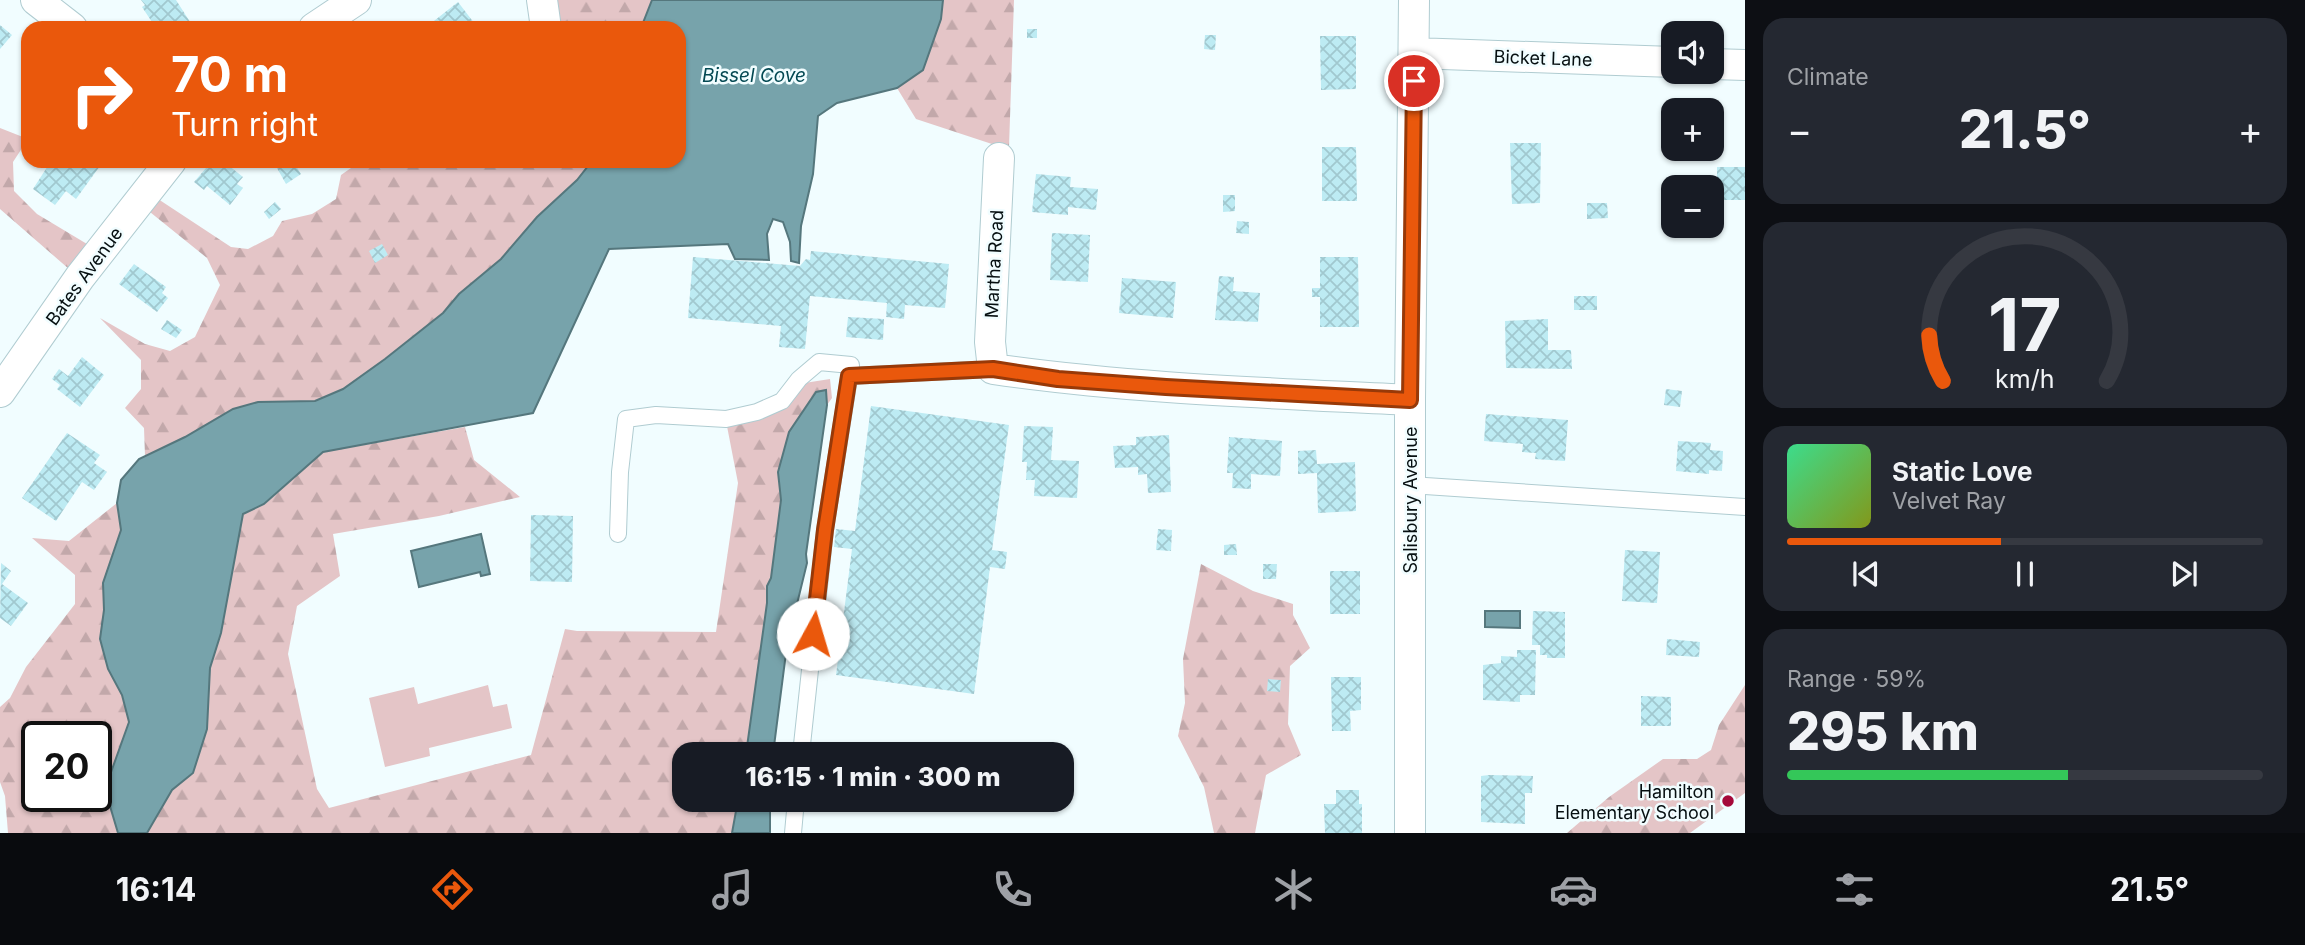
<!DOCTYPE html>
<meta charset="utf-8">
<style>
:root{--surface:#171b24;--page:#242831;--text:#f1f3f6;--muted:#9ea1a6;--line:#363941;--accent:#ea580c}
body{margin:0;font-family:Inter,sans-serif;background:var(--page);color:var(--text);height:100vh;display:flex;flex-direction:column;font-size:26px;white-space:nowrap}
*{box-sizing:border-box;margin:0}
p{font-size:23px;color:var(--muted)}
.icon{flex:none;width:38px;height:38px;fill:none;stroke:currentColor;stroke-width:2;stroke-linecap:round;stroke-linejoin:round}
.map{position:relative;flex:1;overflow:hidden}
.drawer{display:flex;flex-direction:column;gap:18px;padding:18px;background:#0d0f14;width:560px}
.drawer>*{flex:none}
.top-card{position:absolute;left:21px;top:21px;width:665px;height:147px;border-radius:21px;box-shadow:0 2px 5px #0004;background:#ea580c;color:#fff;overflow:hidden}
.controls{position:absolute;left:1661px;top:21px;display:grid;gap:14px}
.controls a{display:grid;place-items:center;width:63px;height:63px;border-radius:14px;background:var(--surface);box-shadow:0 2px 5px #0004;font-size:35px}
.speed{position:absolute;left:21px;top:721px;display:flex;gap:14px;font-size:35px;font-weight:700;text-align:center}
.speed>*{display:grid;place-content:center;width:91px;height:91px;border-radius:50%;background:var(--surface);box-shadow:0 2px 5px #0004;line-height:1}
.speed .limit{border:4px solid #111;border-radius:10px;background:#fff;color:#111}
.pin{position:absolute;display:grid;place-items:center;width:60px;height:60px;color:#fff;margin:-30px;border:4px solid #fff;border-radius:50%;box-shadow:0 2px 7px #0007}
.me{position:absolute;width:77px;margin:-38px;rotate:6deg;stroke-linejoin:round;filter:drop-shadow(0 0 5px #0008)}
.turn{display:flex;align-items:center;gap:24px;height:147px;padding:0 35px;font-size:32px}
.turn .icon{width:91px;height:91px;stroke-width:2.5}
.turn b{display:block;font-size:49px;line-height:60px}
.big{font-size:52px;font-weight:800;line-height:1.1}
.drawer .card{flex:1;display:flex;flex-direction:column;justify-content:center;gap:10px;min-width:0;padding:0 24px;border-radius:21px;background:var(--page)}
.drawer .dial{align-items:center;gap:0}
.dial svg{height:182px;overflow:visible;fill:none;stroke:var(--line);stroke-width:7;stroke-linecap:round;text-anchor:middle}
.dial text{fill:var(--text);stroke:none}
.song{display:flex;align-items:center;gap:21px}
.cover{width:84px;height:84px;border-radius:10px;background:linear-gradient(135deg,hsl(150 70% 55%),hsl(70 70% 35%))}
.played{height:7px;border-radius:4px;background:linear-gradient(90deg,var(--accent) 45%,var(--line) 45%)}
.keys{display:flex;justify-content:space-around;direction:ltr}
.heat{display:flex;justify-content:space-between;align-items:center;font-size:38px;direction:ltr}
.charge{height:10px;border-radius:5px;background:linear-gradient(90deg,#34c759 59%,var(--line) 0)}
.trip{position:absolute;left:672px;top:742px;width:402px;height:70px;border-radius:21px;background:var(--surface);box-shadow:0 2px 5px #0004;font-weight:800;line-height:70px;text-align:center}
.tabs{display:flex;height:112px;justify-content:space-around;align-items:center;background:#090b0e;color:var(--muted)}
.tabs .icon{width:49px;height:49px}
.tabs .selected{color:var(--accent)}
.tabs b{font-size:32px;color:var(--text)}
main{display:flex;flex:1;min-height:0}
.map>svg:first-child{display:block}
</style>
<main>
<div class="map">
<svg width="1745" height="833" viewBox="0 0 1745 833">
<defs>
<pattern id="forest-firs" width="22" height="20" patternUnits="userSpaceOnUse" patternTransform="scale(1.75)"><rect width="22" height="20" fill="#e4c5c7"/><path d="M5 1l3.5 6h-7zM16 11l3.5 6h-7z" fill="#c2a8aa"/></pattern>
<pattern id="building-cross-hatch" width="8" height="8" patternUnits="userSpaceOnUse" patternTransform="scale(1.75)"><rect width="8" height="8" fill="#bdebf3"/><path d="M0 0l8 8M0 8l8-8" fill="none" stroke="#a1c8cf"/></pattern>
</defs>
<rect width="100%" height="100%" fill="#f1fdff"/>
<!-- forest -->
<path fill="url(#forest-firs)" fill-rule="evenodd" d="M 555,0 L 652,0 L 641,28 L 559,28 Z
M 943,0 L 1014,0 L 1009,147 L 998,146 L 916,119 L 897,88 L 923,70 L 941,19 Z
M 0,128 L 28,139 L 13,162 L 14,191 L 37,214 L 97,250 L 77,276 L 0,209 Z
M 361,161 L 592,161 L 577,180 L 537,217 L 501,259 L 459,294 L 443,313 L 385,359 L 343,389 L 315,401 L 290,402 L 185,437 L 145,456 L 144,428 L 125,408 L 141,389 L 141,360 L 100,318 L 145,344 L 170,351 L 195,337 L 220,285 L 207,258 L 140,204 L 152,195 L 231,247 L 248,249 L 273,236 L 282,221 L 312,214 L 336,199 L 341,175 Z
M 830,379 L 832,398 L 827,405 L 826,390 L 778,472 L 781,500 L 771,578 L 767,586 L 767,603 L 746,754 L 684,754 L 684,800 L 738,800 L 732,833 L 147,833 L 172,790 L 193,773 L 207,729 L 210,668 L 221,633 L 243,514 L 265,504 L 323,452 L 465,427 L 474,460 L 520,497 L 439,516 L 333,534 L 340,576 L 297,606 L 288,654 L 317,789 L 329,808 L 531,755 L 565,629 L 577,631 L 716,632 L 738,483 L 726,421 L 776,406 L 798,384 Z
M 117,503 L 121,530 L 103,583 L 104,610 L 100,639 L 108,669 L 122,695 L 129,722 L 110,775 L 118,833 L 8,833 L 5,796 L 0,782 L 0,707 L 10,698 L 26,667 L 75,604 L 75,575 L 32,538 L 69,541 ZM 37,737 L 96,737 L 96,796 L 37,796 Z
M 1201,564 L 1253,591 L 1293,604 L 1293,615 L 1310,648 L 1290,666 L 1288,724 L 1301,755 L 1266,775 L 1255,833 L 1214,833 L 1204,787 L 1178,736 L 1185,703 L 1183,659 Z
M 1745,685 L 1745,793 L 1690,833 L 1567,833 L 1609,797 L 1663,759 L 1697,759 L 1711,750 L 1719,725 Z"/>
<!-- pitch -->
<path fill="#e4c5c7" d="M 488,685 L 493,707 L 507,704 L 512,728 L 429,748 L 430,756 L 385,767 L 369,698 L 414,687 L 418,704 Z"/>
<!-- water -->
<path fill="#77a3ab" stroke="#55777d" stroke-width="2" d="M 652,0 L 943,0 L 941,19 L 923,70 L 897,88 L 837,103 L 818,116 L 813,174 L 801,226 L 799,263 L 791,261 L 790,242 L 783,222 L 773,219 L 767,234 L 769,260 L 735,259 L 728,244 L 609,249 L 533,413 L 323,452 L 264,504 L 243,514 L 221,633 L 210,668 L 207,729 L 193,773 L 172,790 L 147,833 L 118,833 L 110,806 L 110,775 L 129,722 L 122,695 L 108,669 L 100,639 L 104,610 L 103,583 L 121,530 L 117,503 L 121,480 L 139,459 L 185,437 L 233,409 L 258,402 L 315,401 L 343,389 L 385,359 L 443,313 L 459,294 L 501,259 L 537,217 L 577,180 L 592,161 L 679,161 L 679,28 L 641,28 Z
M 826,390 L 827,405 L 806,554 L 807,563 L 787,645 L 773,754 L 746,754 L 767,603 L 767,586 L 771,578 L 781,500 L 778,472 L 789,432 L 816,392 Z
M 481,534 L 490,574 L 481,576 L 480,572 L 419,587 L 411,551 Z
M 1485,611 L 1520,611 L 1520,628 L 1485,627 Z
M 738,800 L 770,800 L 770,833 L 732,833 Z"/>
<!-- building -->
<path fill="url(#building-cross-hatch)" d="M 141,0 L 176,0 L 194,28 L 156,28 L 142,7 L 145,5 Z
M 458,2 L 478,28 L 425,28 Z
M 0,25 L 12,35 L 0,49 Z
M 1027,29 L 1037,29 L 1037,38 L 1027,38 Z
M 1205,35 L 1216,35 L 1215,50 L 1204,49 Z
M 1320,36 L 1356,36 L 1356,89 L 1321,90 Z
M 1510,143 L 1541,143 L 1540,203 L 1512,204 Z
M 1322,147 L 1356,147 L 1357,201 L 1322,201 Z
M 51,161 L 93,161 L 100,166 L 76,199 L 66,191 L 55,205 L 33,189 Z
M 212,161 L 223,161 L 243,177 L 237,184 L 243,188 L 230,205 L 207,186 L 204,190 L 194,182 Z
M 273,161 L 297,161 L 294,163 L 301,174 L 286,184 Z
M 1717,167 L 1745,167 L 1745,200 L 1717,200 Z
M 1036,174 L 1071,177 L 1070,187 L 1098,189 L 1096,210 L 1068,207 L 1068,215 L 1032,212 Z
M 1223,195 L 1235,195 L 1235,211 L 1223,212 Z
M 275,202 L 281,209 L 269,219 L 264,212 Z
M 1587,203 L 1607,203 L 1608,218 L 1587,219 Z
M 1237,221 L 1249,222 L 1249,234 L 1236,233 Z
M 1052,233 L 1090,235 L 1088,282 L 1050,280 Z
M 382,244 L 388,255 L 375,263 L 369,251 Z
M 811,251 L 949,264 L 945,308 L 905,305 L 904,319 L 886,317 L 887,303 L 810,296 L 805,349 L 779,347 L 781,326 L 688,318 L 693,257 L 800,266 L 806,259 L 810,260 Z
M 1320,257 L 1358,257 L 1359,327 L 1320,327 L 1320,297 L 1312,297 L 1312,288 L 1320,288 Z
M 134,264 L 166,287 L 162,293 L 168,298 L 157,312 L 119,284 Z
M 1219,276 L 1234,277 L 1233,291 L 1260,293 L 1258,322 L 1215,320 Z
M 1122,278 L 1176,282 L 1173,318 L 1119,313 Z
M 1574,296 L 1597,296 L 1597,310 L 1574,310 Z
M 848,317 L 884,319 L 883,340 L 846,337 Z
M 1548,319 L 1548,350 L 1571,350 L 1572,369 L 1506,368 L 1505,321 Z
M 167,320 L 182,330 L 176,338 L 161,329 Z
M 82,357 L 104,375 L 80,407 L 57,389 L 60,385 L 52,379 L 59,369 L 68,376 Z
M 1666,389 L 1682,391 L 1680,407 L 1664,405 Z
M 871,406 L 1009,425 L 992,550 L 1007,552 L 1005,569 L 990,567 L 974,694 L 836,675 L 852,549 L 834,547 L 836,529 L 855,531 Z
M 1486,414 L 1568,420 L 1565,461 L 1535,459 L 1536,453 L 1522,452 L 1523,444 L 1484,441 Z
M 1024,426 L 1053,427 L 1051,460 L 1079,461 L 1077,498 L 1034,496 L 1035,480 L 1026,480 L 1027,462 L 1022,462 Z
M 67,433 L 100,455 L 94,463 L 107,472 L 94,490 L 82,482 L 56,521 L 22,498 Z
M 1169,435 L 1171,492 L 1148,493 L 1147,474 L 1138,475 L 1138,467 L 1115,468 L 1113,446 L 1136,445 L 1136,437 Z
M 1229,437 L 1282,441 L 1280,476 L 1251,474 L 1251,489 L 1232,488 L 1233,473 L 1227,473 Z
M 1678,441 L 1711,443 L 1710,450 L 1723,451 L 1722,471 L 1709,470 L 1709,474 L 1676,471 Z
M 1316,450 L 1317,464 L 1355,462 L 1356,511 L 1318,513 L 1317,473 L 1298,474 L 1298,451 Z
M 531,515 L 573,516 L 572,582 L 530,581 Z
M 1158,529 L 1172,530 L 1171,551 L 1156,550 Z
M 1236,544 L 1237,555 L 1224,555 L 1224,545 Z
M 1625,550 L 1660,552 L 1657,603 L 1622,601 Z
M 1,563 L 11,571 L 2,584 L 28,603 L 11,626 L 0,618 Z
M 1263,564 L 1277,564 L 1276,579 L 1263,579 Z
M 1330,571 L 1360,571 L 1360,614 L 1330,614 Z
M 1533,611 L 1565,612 L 1565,658 L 1547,658 L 1547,655 L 1540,655 L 1540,645 L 1532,645 Z
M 1667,639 L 1700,642 L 1699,657 L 1666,655 Z
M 1517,650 L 1536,650 L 1535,695 L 1520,695 L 1520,702 L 1483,700 L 1483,665 L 1501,663 L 1501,656 L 1517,657 Z
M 1331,677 L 1361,677 L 1361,710 L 1350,711 L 1351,731 L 1332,731 Z
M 1268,679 L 1281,680 L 1280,692 L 1267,691 Z
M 1641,696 L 1671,697 L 1671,726 L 1641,726 Z
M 1489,775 L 1533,776 L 1532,793 L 1525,793 L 1525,824 L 1481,822 L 1481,776 Z
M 1336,790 L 1359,790 L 1359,804 L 1362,804 L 1362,833 L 1325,833 L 1324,804 L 1336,804 Z"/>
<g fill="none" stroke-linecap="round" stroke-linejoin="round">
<defs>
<path id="service" d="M 849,376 L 993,369
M 1410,485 L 1745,507
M 618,534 L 620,472 L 626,419 L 656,415 L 726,419 L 757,412 L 782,401 L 799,379 L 819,362 L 851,365 L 825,530 L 801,754
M 793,833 L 796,800"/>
<path id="minor" d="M 36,0 L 72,28
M 542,0 L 546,28
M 314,28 L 356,0
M 1414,53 L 1673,62
M 1712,64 L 1745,65
M 999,158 L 990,342 L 993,369 C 1131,389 1271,393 1410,400
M 0,392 L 80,277 L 171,161
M 1410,833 L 1410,400 L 1414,0"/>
</defs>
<!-- service casing -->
<use href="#service" stroke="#b0ccd1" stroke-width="18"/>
<!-- minor casing -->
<use href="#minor" stroke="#b0ccd1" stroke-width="32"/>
<!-- service -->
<use href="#service" stroke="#fff" stroke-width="16"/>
<!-- minor -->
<use href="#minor" stroke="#fff" stroke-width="30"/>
</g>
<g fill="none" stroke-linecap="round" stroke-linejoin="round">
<defs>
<path id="route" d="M 813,634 L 825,530 L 849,376 L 993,369 L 1058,379 L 1166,387 L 1410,400 L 1414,81"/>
</defs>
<!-- route casing -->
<use href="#route" stroke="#983908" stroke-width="18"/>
<!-- route -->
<use href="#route" stroke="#ea580c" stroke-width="12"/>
</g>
<!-- markers -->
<circle fill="#a5093a" stroke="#f1fdff" stroke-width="2.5" cx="1728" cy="801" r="7"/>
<g text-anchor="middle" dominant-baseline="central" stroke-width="5" stroke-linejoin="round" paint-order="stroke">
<!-- street labels -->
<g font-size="18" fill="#060f11" stroke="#f1fdff">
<text transform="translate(1543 58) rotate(2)">Bicket Lane</text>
<text transform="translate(994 264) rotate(-87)">Martha Road</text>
<text transform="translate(84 276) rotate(-54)">Bates Avenue</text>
<text transform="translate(1410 500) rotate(-90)">Salisbury Avenue</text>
</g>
<!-- poi labels -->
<g font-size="18" fill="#060f11" stroke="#f1fdff" text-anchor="end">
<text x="1714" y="791">Hamilton<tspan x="1714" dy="21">Elementary School</tspan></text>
</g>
<!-- water labels -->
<g font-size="19" font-style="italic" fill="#044953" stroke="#f1fdff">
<text x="754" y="75">Bissel Cove</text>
</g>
</g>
</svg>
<div class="controls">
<a><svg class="icon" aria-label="sound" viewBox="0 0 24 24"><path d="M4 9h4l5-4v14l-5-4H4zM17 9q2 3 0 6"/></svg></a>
<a>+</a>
<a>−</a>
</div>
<div class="speed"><div class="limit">20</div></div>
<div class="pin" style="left:1414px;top:81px;background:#d93025"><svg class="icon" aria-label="arrive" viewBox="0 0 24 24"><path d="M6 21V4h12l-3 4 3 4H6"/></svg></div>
<svg class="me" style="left:813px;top:634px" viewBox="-20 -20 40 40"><circle r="19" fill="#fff"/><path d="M0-13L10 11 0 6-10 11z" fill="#ea580c"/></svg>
<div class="trip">16:15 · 1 min · 300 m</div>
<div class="top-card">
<div class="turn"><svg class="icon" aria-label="right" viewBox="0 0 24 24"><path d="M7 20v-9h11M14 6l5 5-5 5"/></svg><div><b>70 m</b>Turn right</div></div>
</div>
</div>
<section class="drawer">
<div class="card"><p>Climate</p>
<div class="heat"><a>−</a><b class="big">21.5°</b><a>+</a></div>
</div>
<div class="card dial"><svg viewBox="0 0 100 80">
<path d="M14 69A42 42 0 1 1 86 69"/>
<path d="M14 69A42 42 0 0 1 8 49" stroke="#ea580c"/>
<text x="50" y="56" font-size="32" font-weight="700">17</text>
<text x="50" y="72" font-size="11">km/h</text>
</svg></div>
<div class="card">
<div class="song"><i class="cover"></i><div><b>Static Love</b><p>Velvet Ray</p></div></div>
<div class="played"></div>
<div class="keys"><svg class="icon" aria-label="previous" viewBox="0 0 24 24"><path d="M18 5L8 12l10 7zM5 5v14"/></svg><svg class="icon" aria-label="pause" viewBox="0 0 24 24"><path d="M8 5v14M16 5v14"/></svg><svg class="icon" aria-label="next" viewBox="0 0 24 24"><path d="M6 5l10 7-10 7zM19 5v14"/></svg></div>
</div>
<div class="card"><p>Range · 59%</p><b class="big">295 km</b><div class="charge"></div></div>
</section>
</main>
<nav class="tabs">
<b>16:14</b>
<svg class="icon selected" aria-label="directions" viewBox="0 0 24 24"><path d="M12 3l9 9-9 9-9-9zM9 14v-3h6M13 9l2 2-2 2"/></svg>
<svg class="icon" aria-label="music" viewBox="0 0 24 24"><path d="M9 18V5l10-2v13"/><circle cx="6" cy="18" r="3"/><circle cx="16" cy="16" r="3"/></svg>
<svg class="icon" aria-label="phone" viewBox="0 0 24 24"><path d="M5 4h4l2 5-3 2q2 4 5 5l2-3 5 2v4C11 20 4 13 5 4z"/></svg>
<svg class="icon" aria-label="climate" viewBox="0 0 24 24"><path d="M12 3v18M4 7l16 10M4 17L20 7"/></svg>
<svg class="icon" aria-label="car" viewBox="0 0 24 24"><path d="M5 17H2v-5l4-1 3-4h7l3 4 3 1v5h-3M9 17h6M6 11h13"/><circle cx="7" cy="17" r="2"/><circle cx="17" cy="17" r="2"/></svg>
<svg class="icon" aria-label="filters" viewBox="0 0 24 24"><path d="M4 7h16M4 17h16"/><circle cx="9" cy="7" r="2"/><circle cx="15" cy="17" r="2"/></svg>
<b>21.5°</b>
</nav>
